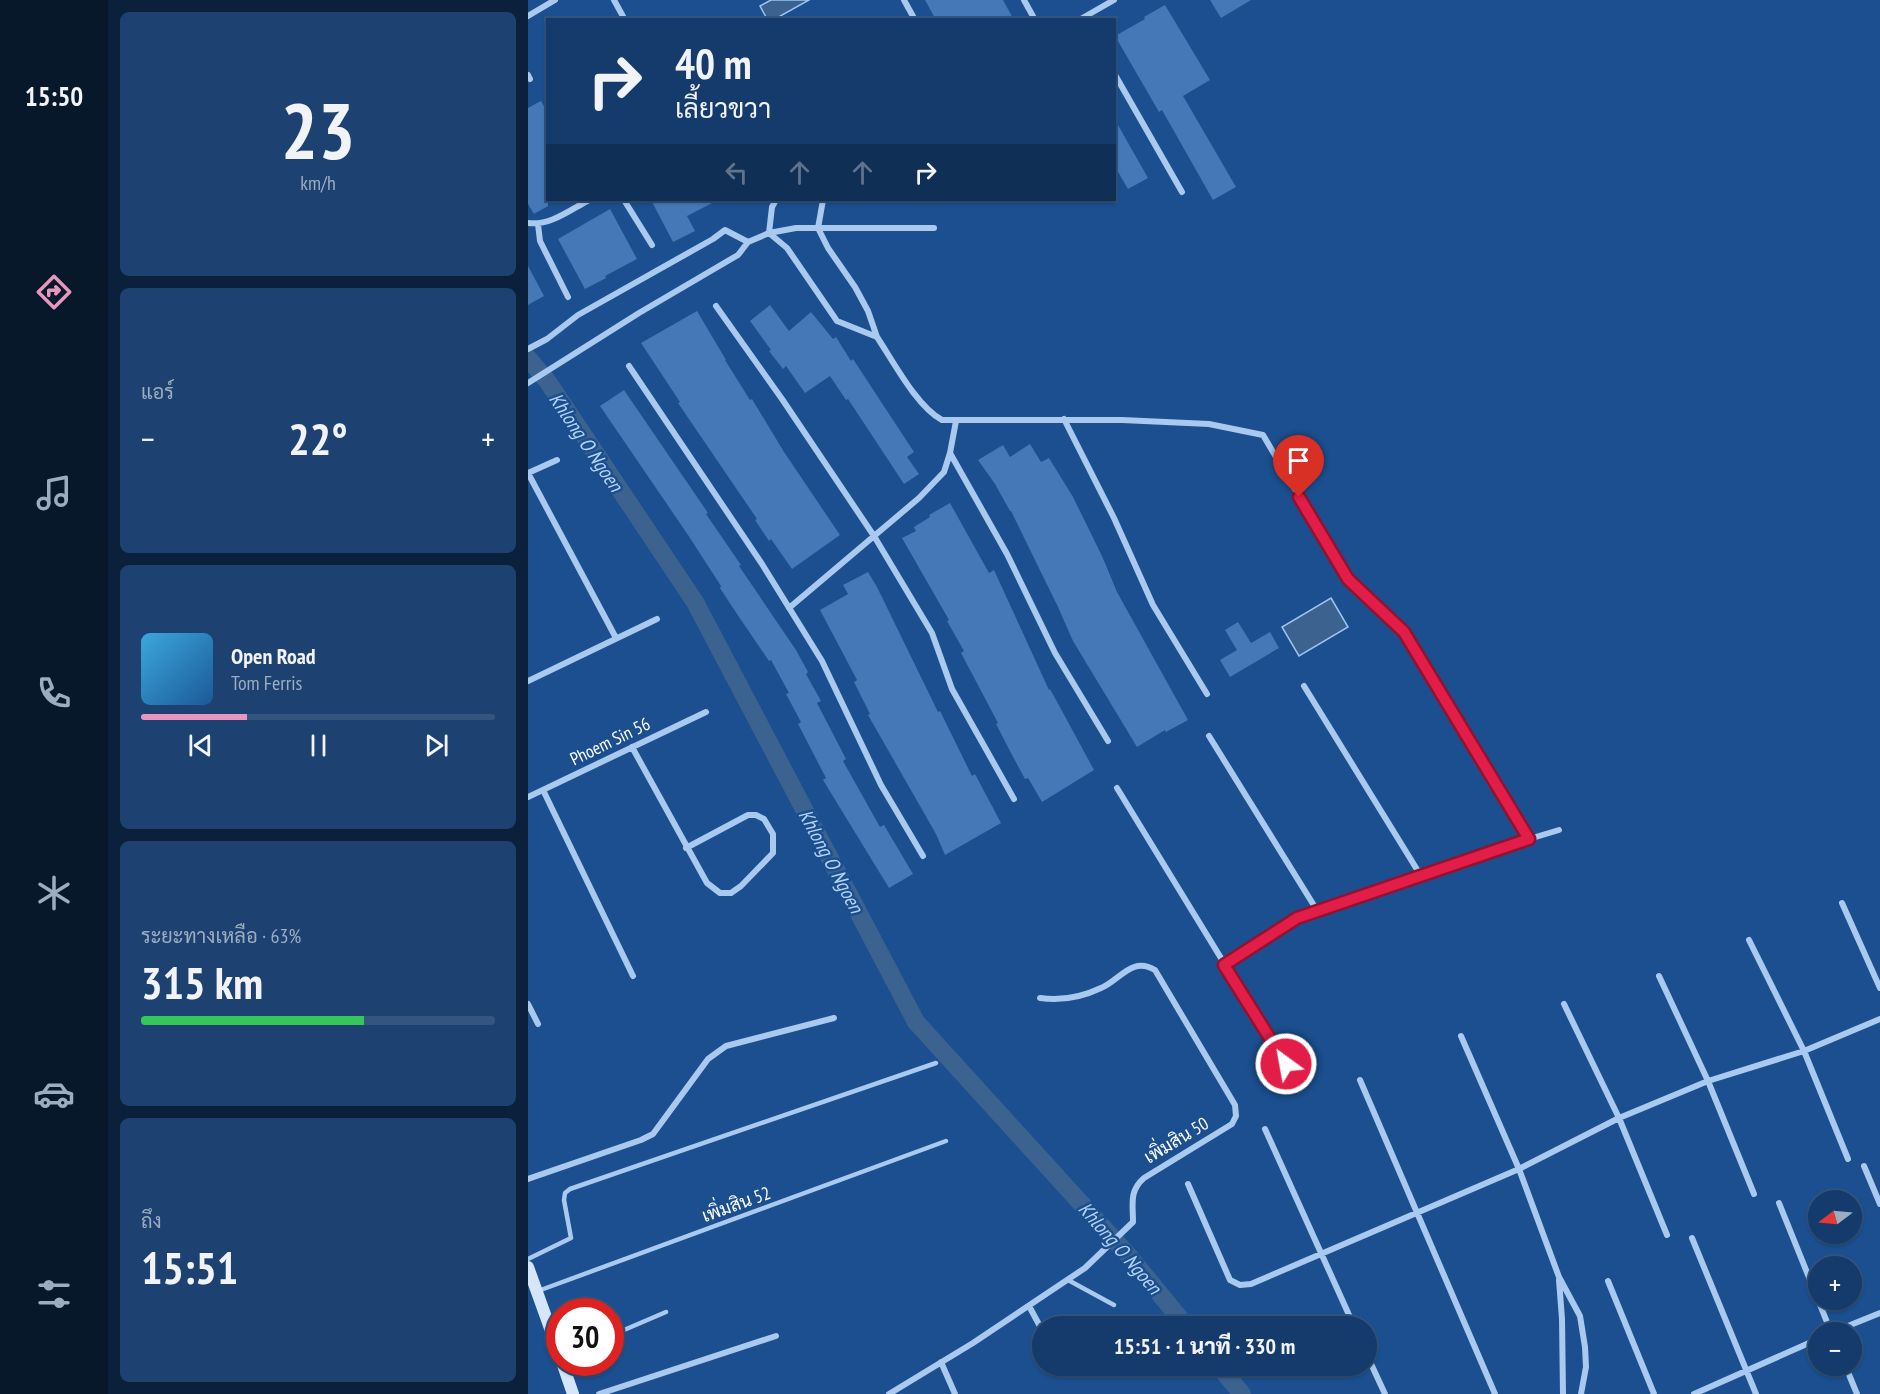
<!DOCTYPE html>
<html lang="th">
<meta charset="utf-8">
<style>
:root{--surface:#143b6b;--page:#1d4271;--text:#f1f3f6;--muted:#9dadc1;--line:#33557e;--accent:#e797bd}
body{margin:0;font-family:"PT Sans Narrow",Sarabun,sans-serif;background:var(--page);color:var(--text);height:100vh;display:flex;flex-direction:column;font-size:22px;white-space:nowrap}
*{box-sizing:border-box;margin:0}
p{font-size:20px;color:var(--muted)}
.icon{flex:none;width:33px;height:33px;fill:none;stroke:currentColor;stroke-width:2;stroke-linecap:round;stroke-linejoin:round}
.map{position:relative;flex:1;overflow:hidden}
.panel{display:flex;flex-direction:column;gap:12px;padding:12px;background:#0b203b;width:420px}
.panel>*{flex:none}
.guide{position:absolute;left:18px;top:18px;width:570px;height:183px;border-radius:0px;box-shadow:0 2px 4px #0004,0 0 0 2px var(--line);background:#143b6b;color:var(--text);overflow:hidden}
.needle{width:39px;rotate:254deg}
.controls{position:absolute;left:1280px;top:1190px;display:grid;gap:12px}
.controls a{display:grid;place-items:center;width:54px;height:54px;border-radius:50%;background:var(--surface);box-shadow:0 2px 4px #0004,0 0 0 2px var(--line);font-size:30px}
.speed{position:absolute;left:18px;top:1298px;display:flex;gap:12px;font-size:30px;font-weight:700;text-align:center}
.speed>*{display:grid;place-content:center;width:78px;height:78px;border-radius:50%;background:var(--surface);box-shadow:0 2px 4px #0004,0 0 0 2px var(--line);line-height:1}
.speed .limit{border:9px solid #d22;background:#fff;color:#111}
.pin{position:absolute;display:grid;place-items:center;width:51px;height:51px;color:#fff;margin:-62px -26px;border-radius:50% 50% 50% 0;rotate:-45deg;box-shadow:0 0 6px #0007}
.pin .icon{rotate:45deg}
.me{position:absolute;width:66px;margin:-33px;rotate:328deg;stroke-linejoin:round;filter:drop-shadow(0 0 4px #0008)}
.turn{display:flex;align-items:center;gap:21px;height:126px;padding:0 30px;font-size:27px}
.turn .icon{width:78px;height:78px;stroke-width:2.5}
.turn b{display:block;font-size:42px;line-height:51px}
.lanes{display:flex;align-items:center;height:57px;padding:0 30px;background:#0003;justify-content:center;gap:30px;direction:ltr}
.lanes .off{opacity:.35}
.big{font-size:45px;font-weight:800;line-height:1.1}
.panel .card{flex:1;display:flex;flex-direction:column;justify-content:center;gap:9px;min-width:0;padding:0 21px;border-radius:9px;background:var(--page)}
.panel .dial{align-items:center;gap:0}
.dial b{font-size:78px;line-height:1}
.song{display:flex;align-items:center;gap:18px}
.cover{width:72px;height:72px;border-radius:9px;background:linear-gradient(135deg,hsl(200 70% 55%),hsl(210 70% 35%))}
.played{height:6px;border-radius:3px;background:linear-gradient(90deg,var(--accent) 30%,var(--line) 30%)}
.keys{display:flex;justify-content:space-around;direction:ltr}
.heat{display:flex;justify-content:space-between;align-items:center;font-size:33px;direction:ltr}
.charge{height:9px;border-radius:4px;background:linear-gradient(90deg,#34c759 63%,var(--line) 0)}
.trip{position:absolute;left:504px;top:1316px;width:345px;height:60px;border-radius:30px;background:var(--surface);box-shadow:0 2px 4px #0004,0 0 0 2px var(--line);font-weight:800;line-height:60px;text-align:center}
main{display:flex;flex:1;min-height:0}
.tab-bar{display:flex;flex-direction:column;width:108px;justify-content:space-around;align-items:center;background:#08182b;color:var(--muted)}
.tab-bar .icon{width:42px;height:42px}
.tab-bar .on{color:var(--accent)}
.tab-bar b{font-size:27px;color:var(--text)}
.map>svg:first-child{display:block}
</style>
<main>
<nav class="tab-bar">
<b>15:50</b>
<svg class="icon on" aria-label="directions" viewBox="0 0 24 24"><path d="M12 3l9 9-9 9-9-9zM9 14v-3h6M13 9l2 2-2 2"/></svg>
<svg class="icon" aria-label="music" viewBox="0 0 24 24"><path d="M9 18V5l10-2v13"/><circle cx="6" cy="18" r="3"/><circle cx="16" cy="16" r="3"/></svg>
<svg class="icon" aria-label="phone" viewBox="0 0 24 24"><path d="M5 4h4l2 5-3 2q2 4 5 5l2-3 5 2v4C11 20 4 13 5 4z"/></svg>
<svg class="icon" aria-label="climate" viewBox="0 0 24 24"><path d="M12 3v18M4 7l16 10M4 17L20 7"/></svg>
<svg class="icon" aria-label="car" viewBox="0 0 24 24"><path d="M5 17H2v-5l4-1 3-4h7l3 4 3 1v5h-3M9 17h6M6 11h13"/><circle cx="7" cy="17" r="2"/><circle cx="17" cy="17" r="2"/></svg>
<svg class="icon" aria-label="filters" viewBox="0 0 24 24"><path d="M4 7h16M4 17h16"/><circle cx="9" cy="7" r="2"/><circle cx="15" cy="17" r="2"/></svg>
</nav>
<section class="panel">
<div class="card dial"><b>23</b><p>km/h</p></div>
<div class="card"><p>แอร์</p>
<div class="heat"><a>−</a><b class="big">22°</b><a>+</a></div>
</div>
<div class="card">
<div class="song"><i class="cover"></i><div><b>Open Road</b><p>Tom Ferris</p></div></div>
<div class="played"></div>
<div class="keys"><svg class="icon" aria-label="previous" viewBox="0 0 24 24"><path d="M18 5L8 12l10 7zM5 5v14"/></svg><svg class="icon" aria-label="pause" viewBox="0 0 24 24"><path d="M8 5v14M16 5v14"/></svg><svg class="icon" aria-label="next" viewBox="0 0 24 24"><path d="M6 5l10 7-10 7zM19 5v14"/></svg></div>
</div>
<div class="card"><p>ระยะทางเหลือ · 63%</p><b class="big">315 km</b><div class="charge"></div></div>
<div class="card"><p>ถึง</p><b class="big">15:51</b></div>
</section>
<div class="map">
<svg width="1352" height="1394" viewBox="0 0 1352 1394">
<rect width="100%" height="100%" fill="#1b4f8f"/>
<!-- water -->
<path fill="#3c6290" stroke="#9cc4f0" stroke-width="1.5" d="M 243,0 L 281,0 L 247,19 L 239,19 L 232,6 Z
M 803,598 L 820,627 L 771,656 L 754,627 Z"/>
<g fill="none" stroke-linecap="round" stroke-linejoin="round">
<!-- canal -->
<path stroke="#3c6290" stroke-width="18" d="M 0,358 L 20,382 L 167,602 L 388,1022 L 601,1256 L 658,1326
M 690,1365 L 714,1394"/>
</g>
<!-- building -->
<path fill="#4478b7" d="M 397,0 L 475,0 L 486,20 L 408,20 Z
M 682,0 L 723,0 L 693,18 Z
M 637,5 L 682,80 L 655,96 L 708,187 L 685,200 L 634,110 L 631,112 L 587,36 L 617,19 L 616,17 Z
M 13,101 L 20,113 L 20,206 L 6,214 L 0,204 L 0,108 Z
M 586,118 L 620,178 L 600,189 L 586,165 Z
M 123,200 L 190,200 L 159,216 L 167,231 L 145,242 Z
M 82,209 L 109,259 L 77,276 L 78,278 L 57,289 L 30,239 Z
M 0,266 L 16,296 L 0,305 Z
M 242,305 L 261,331 L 283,312 L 305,339 L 308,337 L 323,361 L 325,359 L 386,452 L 379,457 L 391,474 L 376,484 L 320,399 L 318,400 L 302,376 L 277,393 L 258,366 L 255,369 L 241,351 L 243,350 L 222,321 Z
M 169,311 L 198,360 L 197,360 L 222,400 L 224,399 L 256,452 L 312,535 L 264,569 L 243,539 L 241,541 L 227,520 L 229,519 L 150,403 L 152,402 L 113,343 Z
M 96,390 L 180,513 L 178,514 L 213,565 L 211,566 L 268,650 L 280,672 L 278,674 L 293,701 L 289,703 L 318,759 L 315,761 L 352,827 L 356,825 L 385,874 L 361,888 L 295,780 L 298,778 L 270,724 L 273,722 L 258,694 L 261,693 L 243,660 L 241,661 L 209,614 L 192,588 L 193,586 L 160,535 L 72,406 Z
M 502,444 L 513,462 L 521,458 L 545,497 L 574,556 L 589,592 L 660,720 L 638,732 L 637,730 L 609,747 L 545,641 L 530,607 L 483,511 L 482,511 L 467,484 L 450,460 L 475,445 L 482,457 Z
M 422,503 L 461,573 L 466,570 L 521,690 L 522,689 L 533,709 L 566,770 L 514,802 L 500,778 L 497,779 L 484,755 L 468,724 L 470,723 L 433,653 L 436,651 L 419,621 L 421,620 L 374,538 L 388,531 L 386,527 L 402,517 L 401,515 Z
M 340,572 L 349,587 L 410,712 L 412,711 L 444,776 L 447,774 L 473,823 L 417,855 L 408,834 L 340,715 L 342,714 L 326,682 L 329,680 L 292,610 L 320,594 L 315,585 Z
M 710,622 L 723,643 L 742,632 L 751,648 L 702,677 L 692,660 L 709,650 L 697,630 Z"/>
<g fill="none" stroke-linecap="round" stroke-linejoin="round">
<!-- lane -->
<path stroke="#a9c9ee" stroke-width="4.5" d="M 0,1259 L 43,1238 L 36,1200 L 37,1193 L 42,1189 L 408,1063
M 540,1280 L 586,1305
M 10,1291 L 418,1141
M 82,1336 L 138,1312"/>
<!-- street -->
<path stroke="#a9c9ee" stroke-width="6" d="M 86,0 L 97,20
M 376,0 L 387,20
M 496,0 L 507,20
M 0,16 L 27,0
M 551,20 L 586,0
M 586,73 L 654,192
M 0,75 L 2,79
M 96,200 L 124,245
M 248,200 L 244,207 L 241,233 L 259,248 L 309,321 L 349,337 L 340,311 L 327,287 L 300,248 L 290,228 L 295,200
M 0,223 C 22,226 42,210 61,200
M 10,224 L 12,241 L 40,297
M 188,306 L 254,399 L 346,536 L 404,633 L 424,689 L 486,799
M 349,337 C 365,361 389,407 414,420 L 594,420 L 681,424 L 735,435 L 820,579 L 876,632 L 1001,839 L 769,918 L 696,965
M 0,349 L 19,339 L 50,315 L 185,239 L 197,230 L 220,242
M 101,366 L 234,564 L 294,661 L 353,785 L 395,856
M 0,383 L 111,313 L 210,255 L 220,242 L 241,233 L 268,228 L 406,228
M 536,419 L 586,518 L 625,605 L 679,694
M 422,453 L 479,554 L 527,653 L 580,741
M 0,473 L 88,638
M 0,473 L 29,460
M 261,608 L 391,498 L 416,472 L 422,453 L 428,421
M 0,681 L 129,619
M 776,686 L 893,876
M 681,736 L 790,912
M 104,747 L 179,883 L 192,893 L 203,893 L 213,886 L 245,853 L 245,834 L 236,819 L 228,815 L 220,815 L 158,848
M 589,788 L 770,1084
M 15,790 L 105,976
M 0,797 L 178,712
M 1001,839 L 1031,830
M 1314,903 L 1352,988
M 1221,940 L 1276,1051 L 1320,1159
M 1131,976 L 1180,1081 L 1226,1194
M 0,1004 L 10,1024
M 1036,1004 L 1091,1118 L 1139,1235
M 933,1036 L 991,1169 L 1031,1277 L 1052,1316 L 1057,1347 L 1058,1367 L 1053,1394
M 832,1080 L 967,1394
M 737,1129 L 826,1326
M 1336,1166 L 1352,1204
M 0,1179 L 113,1140 L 125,1134 L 180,1059 L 198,1046 L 306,1018
M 660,1184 L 702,1280 L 712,1285 L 723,1284 L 991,1169 L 1091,1118 L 1180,1081 L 1276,1051 L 1352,1019
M 1251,1203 L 1303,1332
M 1164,1238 L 1228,1394
M 1031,1280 L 1034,1319 L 1035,1394
M 1080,1281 L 1126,1394
M 501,1306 L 514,1330
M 1305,1332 L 1352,1313
M 838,1353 L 857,1394
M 413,1362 L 427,1394
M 1317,1365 L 1329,1394
M 71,1394 L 248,1336
M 361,1394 L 445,1343 L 557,1268 L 605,1222 C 605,1204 601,1191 616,1178 L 704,1124 L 708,1116 L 707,1105 L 627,970 C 604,956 592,980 573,988 C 552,998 533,1001 512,998
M 1166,1394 L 1290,1339"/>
<!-- secondary -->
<path stroke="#d6e6fa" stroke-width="12" d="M 0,1267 L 32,1356
M 34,1362 L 45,1394"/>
</g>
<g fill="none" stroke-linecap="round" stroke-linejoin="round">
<defs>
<path id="route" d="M 758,1064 L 696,965 L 769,918 L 1001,839 L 876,632 L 820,579 L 771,497"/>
</defs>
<!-- route casing -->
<use href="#route" stroke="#92132f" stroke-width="15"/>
<!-- route -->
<use href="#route" stroke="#e11d48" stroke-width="10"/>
</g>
<g text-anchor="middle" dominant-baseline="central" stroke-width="5" stroke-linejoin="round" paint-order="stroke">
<!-- street labels -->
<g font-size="18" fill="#fff" stroke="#1b4f8f">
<text transform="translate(82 741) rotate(-26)">Phoem Sin 56</text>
<text transform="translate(648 1140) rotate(-31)">เพิ่มสิน 50</text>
<text transform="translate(208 1204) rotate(-20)">เพิ่มสิน 52</text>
</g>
<!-- water labels -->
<g font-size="20" font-style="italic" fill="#b5d3f5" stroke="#1b4f8f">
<text transform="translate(58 442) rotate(56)">Khlong O Ngoen</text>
<text transform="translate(303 861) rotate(62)">Khlong O Ngoen</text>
<text transform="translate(592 1248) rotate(49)">Khlong O Ngoen</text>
</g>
</g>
</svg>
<div class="controls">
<a><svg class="needle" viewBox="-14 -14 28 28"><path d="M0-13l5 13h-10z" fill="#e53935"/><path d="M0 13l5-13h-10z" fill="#9dadc1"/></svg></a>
<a>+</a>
<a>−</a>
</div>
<div class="speed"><div class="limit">30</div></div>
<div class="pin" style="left:771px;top:497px;background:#d93025"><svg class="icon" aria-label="arrive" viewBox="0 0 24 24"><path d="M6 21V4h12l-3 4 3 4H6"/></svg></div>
<svg class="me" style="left:758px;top:1064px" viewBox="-20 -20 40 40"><circle r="17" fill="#e11d48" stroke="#fff" stroke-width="3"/><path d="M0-11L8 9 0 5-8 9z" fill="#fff"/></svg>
<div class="trip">15:51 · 1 นาที · 330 m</div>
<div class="guide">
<div class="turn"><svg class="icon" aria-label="right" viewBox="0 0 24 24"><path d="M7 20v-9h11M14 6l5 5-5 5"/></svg><div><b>40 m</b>เลี้ยวขวา</div></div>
<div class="lanes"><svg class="icon off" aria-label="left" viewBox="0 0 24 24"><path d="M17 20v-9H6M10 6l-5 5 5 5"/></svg><svg class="icon off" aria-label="ahead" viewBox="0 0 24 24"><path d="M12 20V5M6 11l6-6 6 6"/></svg><svg class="icon off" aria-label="ahead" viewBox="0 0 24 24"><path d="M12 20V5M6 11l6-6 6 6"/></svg><svg class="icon" aria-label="right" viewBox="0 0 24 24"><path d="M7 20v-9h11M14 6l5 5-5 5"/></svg></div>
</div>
</div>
</main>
